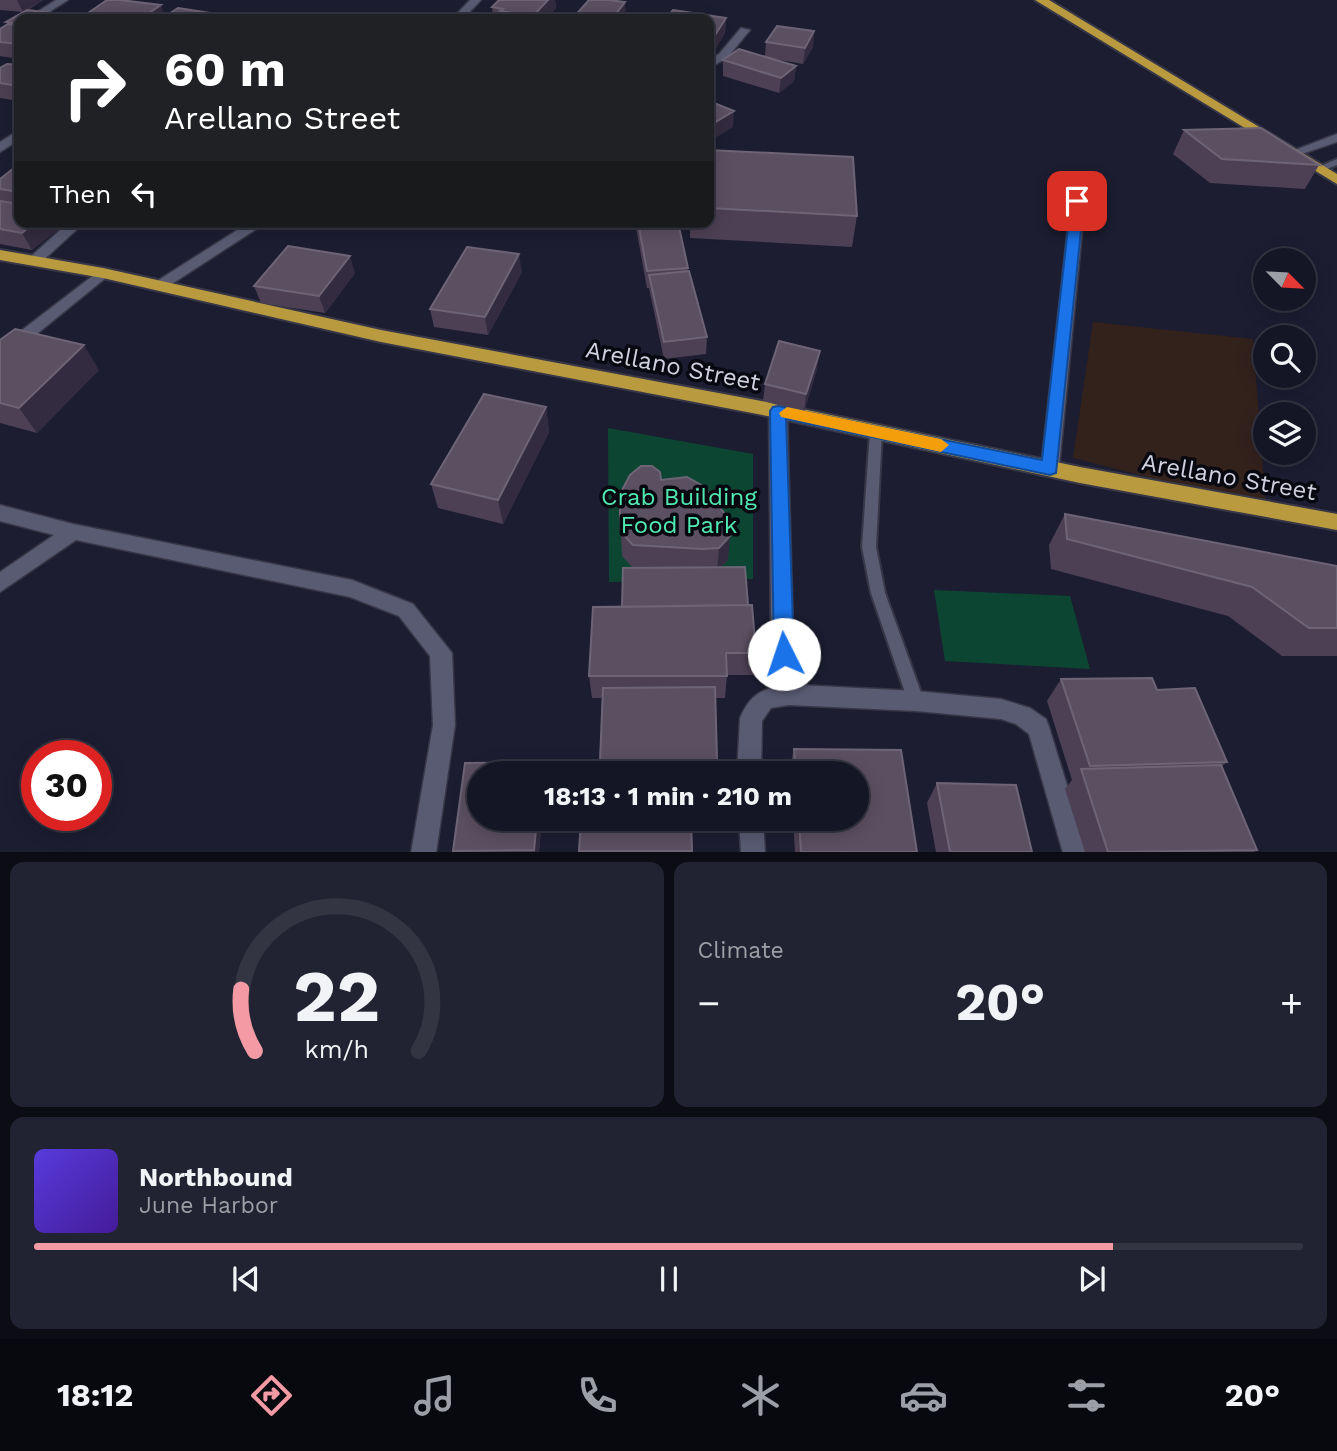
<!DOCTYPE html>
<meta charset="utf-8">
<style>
:root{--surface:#151625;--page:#222332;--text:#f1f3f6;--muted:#9d9fa7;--line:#343542;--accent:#f49aa4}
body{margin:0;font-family:"Work Sans",sans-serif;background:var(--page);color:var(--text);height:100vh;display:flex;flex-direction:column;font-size:26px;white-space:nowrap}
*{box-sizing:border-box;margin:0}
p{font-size:23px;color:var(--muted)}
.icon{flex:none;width:38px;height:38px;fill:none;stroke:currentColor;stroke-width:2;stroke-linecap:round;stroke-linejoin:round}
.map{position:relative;height:852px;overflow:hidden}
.panel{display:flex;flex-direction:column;gap:10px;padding:10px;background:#0c0c14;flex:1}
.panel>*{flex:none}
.banner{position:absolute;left:14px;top:14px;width:700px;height:214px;border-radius:14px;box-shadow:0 4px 18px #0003,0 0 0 2px var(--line);background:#202124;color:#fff;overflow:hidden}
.needle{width:46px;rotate:114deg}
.buttons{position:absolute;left:1253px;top:248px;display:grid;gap:14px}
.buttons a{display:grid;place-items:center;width:63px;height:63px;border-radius:50%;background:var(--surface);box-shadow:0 4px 18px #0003,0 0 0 2px var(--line);font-size:35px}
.speed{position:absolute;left:21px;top:740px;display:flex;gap:14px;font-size:35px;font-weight:700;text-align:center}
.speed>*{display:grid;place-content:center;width:91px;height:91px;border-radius:50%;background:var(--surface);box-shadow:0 4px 18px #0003,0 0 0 2px var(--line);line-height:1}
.speed .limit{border:10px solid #d22;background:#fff;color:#111}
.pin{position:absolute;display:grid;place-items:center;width:60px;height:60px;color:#fff;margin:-30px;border-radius:14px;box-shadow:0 4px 10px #0006}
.me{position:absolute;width:77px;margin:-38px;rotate:356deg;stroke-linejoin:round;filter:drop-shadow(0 0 5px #0008)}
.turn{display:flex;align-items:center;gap:24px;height:147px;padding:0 35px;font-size:32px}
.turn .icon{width:91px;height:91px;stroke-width:2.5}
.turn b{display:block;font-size:49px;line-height:60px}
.then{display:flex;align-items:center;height:66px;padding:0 35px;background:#0003;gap:14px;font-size:26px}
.big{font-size:52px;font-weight:700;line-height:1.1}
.panel .tile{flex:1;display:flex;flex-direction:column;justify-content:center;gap:10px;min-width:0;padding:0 24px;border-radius:14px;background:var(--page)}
.panel .dial{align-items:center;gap:0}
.dial svg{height:182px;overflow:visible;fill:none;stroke:var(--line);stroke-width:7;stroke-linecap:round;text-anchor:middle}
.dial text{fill:var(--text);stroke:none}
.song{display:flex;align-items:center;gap:21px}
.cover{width:84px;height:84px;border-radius:10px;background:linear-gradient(135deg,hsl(250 70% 55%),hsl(260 70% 35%))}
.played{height:7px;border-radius:4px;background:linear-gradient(90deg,var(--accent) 85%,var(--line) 85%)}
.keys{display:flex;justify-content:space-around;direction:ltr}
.heat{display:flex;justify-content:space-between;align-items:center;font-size:38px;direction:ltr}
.panel .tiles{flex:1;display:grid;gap:10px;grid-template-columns:1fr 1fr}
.tile:last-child{grid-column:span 2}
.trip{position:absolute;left:467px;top:761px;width:402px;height:70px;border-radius:35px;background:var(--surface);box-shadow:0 4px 18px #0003,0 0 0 2px var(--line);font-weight:700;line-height:70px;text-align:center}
.tab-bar{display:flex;height:112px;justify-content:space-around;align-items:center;background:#08090f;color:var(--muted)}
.tab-bar .icon{width:49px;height:49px}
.tab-bar .on{color:var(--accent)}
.tab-bar b{font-size:32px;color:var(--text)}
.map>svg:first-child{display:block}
</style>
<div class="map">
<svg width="1337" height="853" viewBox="0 0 1337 853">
<rect width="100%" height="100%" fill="#1c1d31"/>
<!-- education -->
<path fill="#33211c" d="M 1093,322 L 1253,339 L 1266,507 L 1073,458 Z"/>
<!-- green -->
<path fill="#0c4632" d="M 608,428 L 753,454 L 753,579 L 609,582 Z
M 934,590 L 1070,596 L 1090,669 L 945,661 Z"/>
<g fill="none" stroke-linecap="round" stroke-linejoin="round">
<defs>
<path id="service" d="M 1337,159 L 1337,165 L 1319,172 L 1314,169 Z
M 876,427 L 882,432 L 876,547 L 885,593 L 924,701 L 922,706 L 916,708 L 910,706 L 908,701 L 871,593 L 862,547 L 870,432 Z"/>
<path id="minor" d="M 56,0 L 68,0 L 38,19 L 26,19 Z
M 470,0 L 481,0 L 463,19 L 452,19 Z
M 741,28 L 750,30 L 727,58 L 709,68 L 709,60 L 719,54 Z
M 19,130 L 19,140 L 0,152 L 0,142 Z
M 1337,134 L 1337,142 L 1293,157 L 1287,153 Z
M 1078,197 L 1085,201 L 1059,468 L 1056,473 L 1044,473 L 1041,468 L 1071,201 Z
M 69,222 L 85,222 L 38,265 L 28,265 L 26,262 L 28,259 Z
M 250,222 L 267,222 L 164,289 L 154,289 L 151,286 L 154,283 Z
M 103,268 L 110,273 L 108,276 L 6,359 L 0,361 L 0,347 Z
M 778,405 L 787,411 L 793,634 L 799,685 L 916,691 L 1001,699 L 1030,708 L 1046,719 L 1049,727 L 1088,853 L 1063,853 L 1029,734 L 1016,724 L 1001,719 L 916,711 L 789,705 L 771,708 L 762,721 L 761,774 L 737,774 L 740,718 C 748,700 757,690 777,687 L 771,634 L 769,411 Z
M 0,505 L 73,524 L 352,580 L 413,604 L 452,653 L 455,725 L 436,853 L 411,853 L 433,725 L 430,656 L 399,616 L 350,597 L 76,540 L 0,592 L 0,572 L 54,535 L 0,521 Z
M 739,819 L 763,819 L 765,853 L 741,853 Z"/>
<path id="trunk" d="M 1035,0 L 1049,0 L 1337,174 L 1337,184 Z
M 0,250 L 103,268 L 381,330 L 778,404 L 1080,467 L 1337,514 L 1337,530 L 1080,483 L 778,418 L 381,342 L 103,278 L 0,260 Z"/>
</defs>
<!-- service casing -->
<use href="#service" stroke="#373748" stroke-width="4"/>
<!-- minor casing -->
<use href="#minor" stroke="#373748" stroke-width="3"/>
<!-- trunk casing -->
<use href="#trunk" stroke="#373748" stroke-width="4"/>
<!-- service -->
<use href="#service" fill="#595b73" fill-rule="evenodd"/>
<!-- minor -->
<use href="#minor" fill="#595b73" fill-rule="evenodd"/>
<!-- trunk -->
<use href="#trunk" fill="#ba9a3f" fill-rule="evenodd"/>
</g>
<!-- wall -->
<path fill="#4d4054" d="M 0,0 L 43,0 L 28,10 L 78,16 L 80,19 L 89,15 L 88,13 L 165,17 L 224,15 L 225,19 L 19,19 L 19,59 L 0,56 L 0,29 L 7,24 L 6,22 L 23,12 L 0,10 Z
M 499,0 L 555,0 L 556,8 L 546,19 L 493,19 L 492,7 Z
M 726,18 L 725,33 L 709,59 L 709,19 Z
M 814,31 L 813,47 L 803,64 L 774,59 L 796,66 L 794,81 L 779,93 L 723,76 L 723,60 L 765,56 L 766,42 Z
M 19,65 L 19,101 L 0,98 L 0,68 Z
M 1184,130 L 1319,165 L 1305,189 L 1210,183 L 1173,154 Z
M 709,150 L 857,216 L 852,247 L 690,238 L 690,222 L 709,222 Z
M 19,164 L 19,222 L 61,227 L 32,250 L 0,244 L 0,179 Z
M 635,222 L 678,222 L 688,271 L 707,337 L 706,354 L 664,359 L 649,288 L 647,288 Z
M 522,272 L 488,335 L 434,327 L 430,309 Z
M 355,273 L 325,313 L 261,303 L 254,286 Z
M 0,340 L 99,370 L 37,433 L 0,423 Z
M 817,369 L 804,412 L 763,401 L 765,384 Z
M 546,407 L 549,432 L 503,524 L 438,508 L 431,484 Z
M 687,477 L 728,560 L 721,567 L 748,605 L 756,653 L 753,675 L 727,675 L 725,698 L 715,698 L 717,760 L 716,774 L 584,774 L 601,771 L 600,761 L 602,698 L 592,698 L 589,676 L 622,606 L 633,568 L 622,556 L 620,515 L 661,480 Z
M 1065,514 L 1337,566 L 1337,656 L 1282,656 L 1228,616 L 1051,569 L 1049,545 Z
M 1061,679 L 1157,690 L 1227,762 L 1222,766 L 1257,850 L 1254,852 L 1085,852 L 1065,789 L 1072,780 L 1047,701 Z
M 794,749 L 901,750 L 917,852 L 795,852 L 793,819 L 858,819 L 858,774 L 789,774 L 789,770 Z
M 542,762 L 545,774 L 480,774 L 480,819 L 542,819 L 539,852 L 453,852 L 465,763 Z
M 937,783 L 1032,852 L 936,852 L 927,803 Z
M 691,819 L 692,852 L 580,852 L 579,851 Z"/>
<!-- shaded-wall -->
<path fill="#332b3f" d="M 17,0 L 43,0 L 23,12 Z
M 548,0 L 555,0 L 556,8 L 546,19 L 534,19 L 533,16 Z
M 625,2 L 626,17 L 624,19 L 612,19 Z
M 161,5 L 166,19 L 140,19 Z
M 726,18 L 725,33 L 710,59 L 710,43 Z
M 814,31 L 813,47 L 803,64 L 805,48 Z
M 796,66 L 794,81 L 779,93 L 781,78 Z
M 734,111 L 733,127 L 709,142 L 709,126 Z
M 35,222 L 58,222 L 61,227 L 32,250 L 22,233 Z
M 519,254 L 522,272 L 488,335 L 485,317 Z
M 350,256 L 355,273 L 325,313 L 319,296 Z
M 84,345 L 99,370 L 37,433 L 19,408 Z
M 820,351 L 817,369 L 804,412 L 806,394 Z
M 546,407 L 549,432 L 503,524 L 498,500 Z
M 730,536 L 728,560 L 717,571 L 719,548 Z
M 537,819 L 542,819 L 539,852 L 535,852 Z"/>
<!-- building -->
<path fill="#5b5062" stroke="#6d6476" stroke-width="2" d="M 107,0 L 120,0 L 161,5 L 140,19 L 88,13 Z
M 499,0 L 548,0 L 533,16 L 500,11 L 503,9 L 492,7 Z
M 589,0 L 608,0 L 625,2 L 612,19 L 572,19 Z
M 178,8 L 224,15 L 218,19 L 161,19 Z
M 27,10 L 78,16 L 73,19 L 19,19 L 19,24 L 6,22 Z
M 673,10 L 726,18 L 710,43 L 709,43 L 709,19 L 666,19 Z
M 624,13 L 635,15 L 632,19 L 620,19 Z
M 636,14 L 665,18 L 664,19 L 632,19 Z
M 86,15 L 119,19 L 79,19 Z
M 8,24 L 19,25 L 19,44 L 0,42 L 0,29 Z
M 777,26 L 814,31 L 805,48 L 766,42 Z
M 739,49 L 796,66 L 781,78 L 723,60 Z
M 7,64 L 19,65 L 19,86 L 0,83 L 0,68 Z
M 709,101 L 734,111 L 709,126 Z
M 1261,128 L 1319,165 L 1222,159 L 1184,130 Z
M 709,150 L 853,157 L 857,216 L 709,208 Z
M 19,164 L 19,192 L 0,189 L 0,179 Z
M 0,201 L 19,204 L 19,222 L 35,222 L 22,233 L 0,229 Z
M 638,222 L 678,222 L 688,268 L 647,271 Z
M 288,246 L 350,256 L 319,296 L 254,286 Z
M 467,247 L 519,254 L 485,317 L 430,309 Z
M 689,271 L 707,337 L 664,342 L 649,275 Z
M 15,329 L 84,345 L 19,408 L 0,403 L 0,340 Z
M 779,341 L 820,351 L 806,394 L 765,384 Z
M 484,394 L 546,407 L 498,500 L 431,484 Z
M 641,466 L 652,466 L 660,472 L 661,480 L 687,477 L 703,486 L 728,518 L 730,536 L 719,548 L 703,549 L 633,545 L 621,532 L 620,515 L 620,494 L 630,475 Z
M 1065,514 L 1337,566 L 1337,628 L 1309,628 L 1252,587 L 1067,539 Z
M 745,567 L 748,605 L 622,607 L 623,568 Z
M 752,605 L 756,653 L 726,653 L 727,676 L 589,676 L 593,607 Z
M 1152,678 L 1157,690 L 1195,688 L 1227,762 L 1090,766 L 1061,679 Z
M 715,687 L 717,760 L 600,761 L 603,688 Z
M 794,749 L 901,750 L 917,852 L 801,852 L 799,819 L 858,819 L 858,774 L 796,774 Z
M 542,762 L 541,774 L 480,774 L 480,819 L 537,819 L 534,850 L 453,851 L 465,763 Z
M 1221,765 L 1257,850 L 1108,852 L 1081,769 Z
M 691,770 L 691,774 L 584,774 L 584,771 Z
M 937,783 L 1016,785 L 1032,852 L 950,852 Z
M 581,819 L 691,819 L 692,851 L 579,851 Z"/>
<!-- route -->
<path fill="#1a73e8" stroke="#114b97" stroke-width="2" d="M 1077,197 L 1084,201 L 1056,473 L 1050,475 L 786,419 L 794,654 L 791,660 L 784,663 L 777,660 L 774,654 L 770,411 L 773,407 L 778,406 L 1042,460 L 1071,201 Z"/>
<!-- slow -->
<path fill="#f59e0b" d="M 787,407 L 941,439 L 949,445 L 941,452 L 781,417 L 779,413 Z"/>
<g text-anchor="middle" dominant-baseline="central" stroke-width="7" stroke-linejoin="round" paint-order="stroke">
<!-- street labels -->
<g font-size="24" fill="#d0d1df" stroke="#080811">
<text transform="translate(673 366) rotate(11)">Arellano Street</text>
<text transform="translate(1229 477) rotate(10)">Arellano Street</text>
</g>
<!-- park labels -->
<g font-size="24" fill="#51e9b2" stroke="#080811">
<text x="679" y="497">Crab Building<tspan x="679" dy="28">Food Park</tspan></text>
</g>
</g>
</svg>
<div class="buttons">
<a><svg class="needle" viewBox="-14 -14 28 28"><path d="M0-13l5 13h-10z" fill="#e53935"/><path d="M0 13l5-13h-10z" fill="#9d9fa7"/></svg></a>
<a><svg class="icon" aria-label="search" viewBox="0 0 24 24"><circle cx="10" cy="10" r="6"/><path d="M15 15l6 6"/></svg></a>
<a><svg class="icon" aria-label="layers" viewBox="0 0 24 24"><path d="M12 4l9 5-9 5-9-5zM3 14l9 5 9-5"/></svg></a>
</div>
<div class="speed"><div class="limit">30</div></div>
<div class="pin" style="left:1077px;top:201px;background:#d93025"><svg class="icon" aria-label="arrive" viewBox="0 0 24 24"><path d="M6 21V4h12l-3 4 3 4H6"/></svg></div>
<svg class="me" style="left:784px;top:654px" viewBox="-20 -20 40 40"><circle r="19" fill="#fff"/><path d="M0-13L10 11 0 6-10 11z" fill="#1a73e8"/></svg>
<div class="trip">18:13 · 1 min · 210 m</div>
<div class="banner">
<div class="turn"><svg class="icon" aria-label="right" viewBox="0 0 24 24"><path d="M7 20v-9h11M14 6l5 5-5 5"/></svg><div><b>60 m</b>Arellano Street</div></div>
<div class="then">Then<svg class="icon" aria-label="left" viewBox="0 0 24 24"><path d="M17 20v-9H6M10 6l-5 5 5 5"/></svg></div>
</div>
</div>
<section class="panel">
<div class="tiles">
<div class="tile dial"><svg viewBox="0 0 100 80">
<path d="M14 69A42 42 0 1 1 86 69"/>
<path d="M14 69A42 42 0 0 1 8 42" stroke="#f49aa4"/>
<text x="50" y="56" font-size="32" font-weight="700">22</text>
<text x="50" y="72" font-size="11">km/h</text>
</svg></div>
<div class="tile"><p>Climate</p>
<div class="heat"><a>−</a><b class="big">20°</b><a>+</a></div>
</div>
<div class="tile">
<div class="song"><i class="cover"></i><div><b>Northbound</b><p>June Harbor</p></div></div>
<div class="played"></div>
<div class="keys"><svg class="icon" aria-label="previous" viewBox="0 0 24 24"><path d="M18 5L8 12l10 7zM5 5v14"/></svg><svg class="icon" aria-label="pause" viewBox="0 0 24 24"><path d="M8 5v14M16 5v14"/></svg><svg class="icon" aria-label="next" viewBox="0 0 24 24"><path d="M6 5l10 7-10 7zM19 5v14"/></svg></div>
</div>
</div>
</section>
<nav class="tab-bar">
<b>18:12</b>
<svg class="icon on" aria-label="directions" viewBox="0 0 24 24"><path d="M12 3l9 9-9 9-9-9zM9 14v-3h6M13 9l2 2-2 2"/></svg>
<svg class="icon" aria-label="music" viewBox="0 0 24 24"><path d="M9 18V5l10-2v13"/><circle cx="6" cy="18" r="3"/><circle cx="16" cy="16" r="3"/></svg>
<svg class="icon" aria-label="phone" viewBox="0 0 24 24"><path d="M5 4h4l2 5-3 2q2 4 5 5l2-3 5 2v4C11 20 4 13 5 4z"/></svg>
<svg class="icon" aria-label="climate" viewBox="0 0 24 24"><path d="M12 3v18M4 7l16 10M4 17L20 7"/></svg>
<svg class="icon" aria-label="car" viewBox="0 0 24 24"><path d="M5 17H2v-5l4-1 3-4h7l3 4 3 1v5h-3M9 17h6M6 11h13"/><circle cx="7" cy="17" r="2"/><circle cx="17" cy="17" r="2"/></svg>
<svg class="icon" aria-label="filters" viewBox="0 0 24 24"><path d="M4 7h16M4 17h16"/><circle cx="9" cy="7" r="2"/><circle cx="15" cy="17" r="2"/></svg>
<b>20°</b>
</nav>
